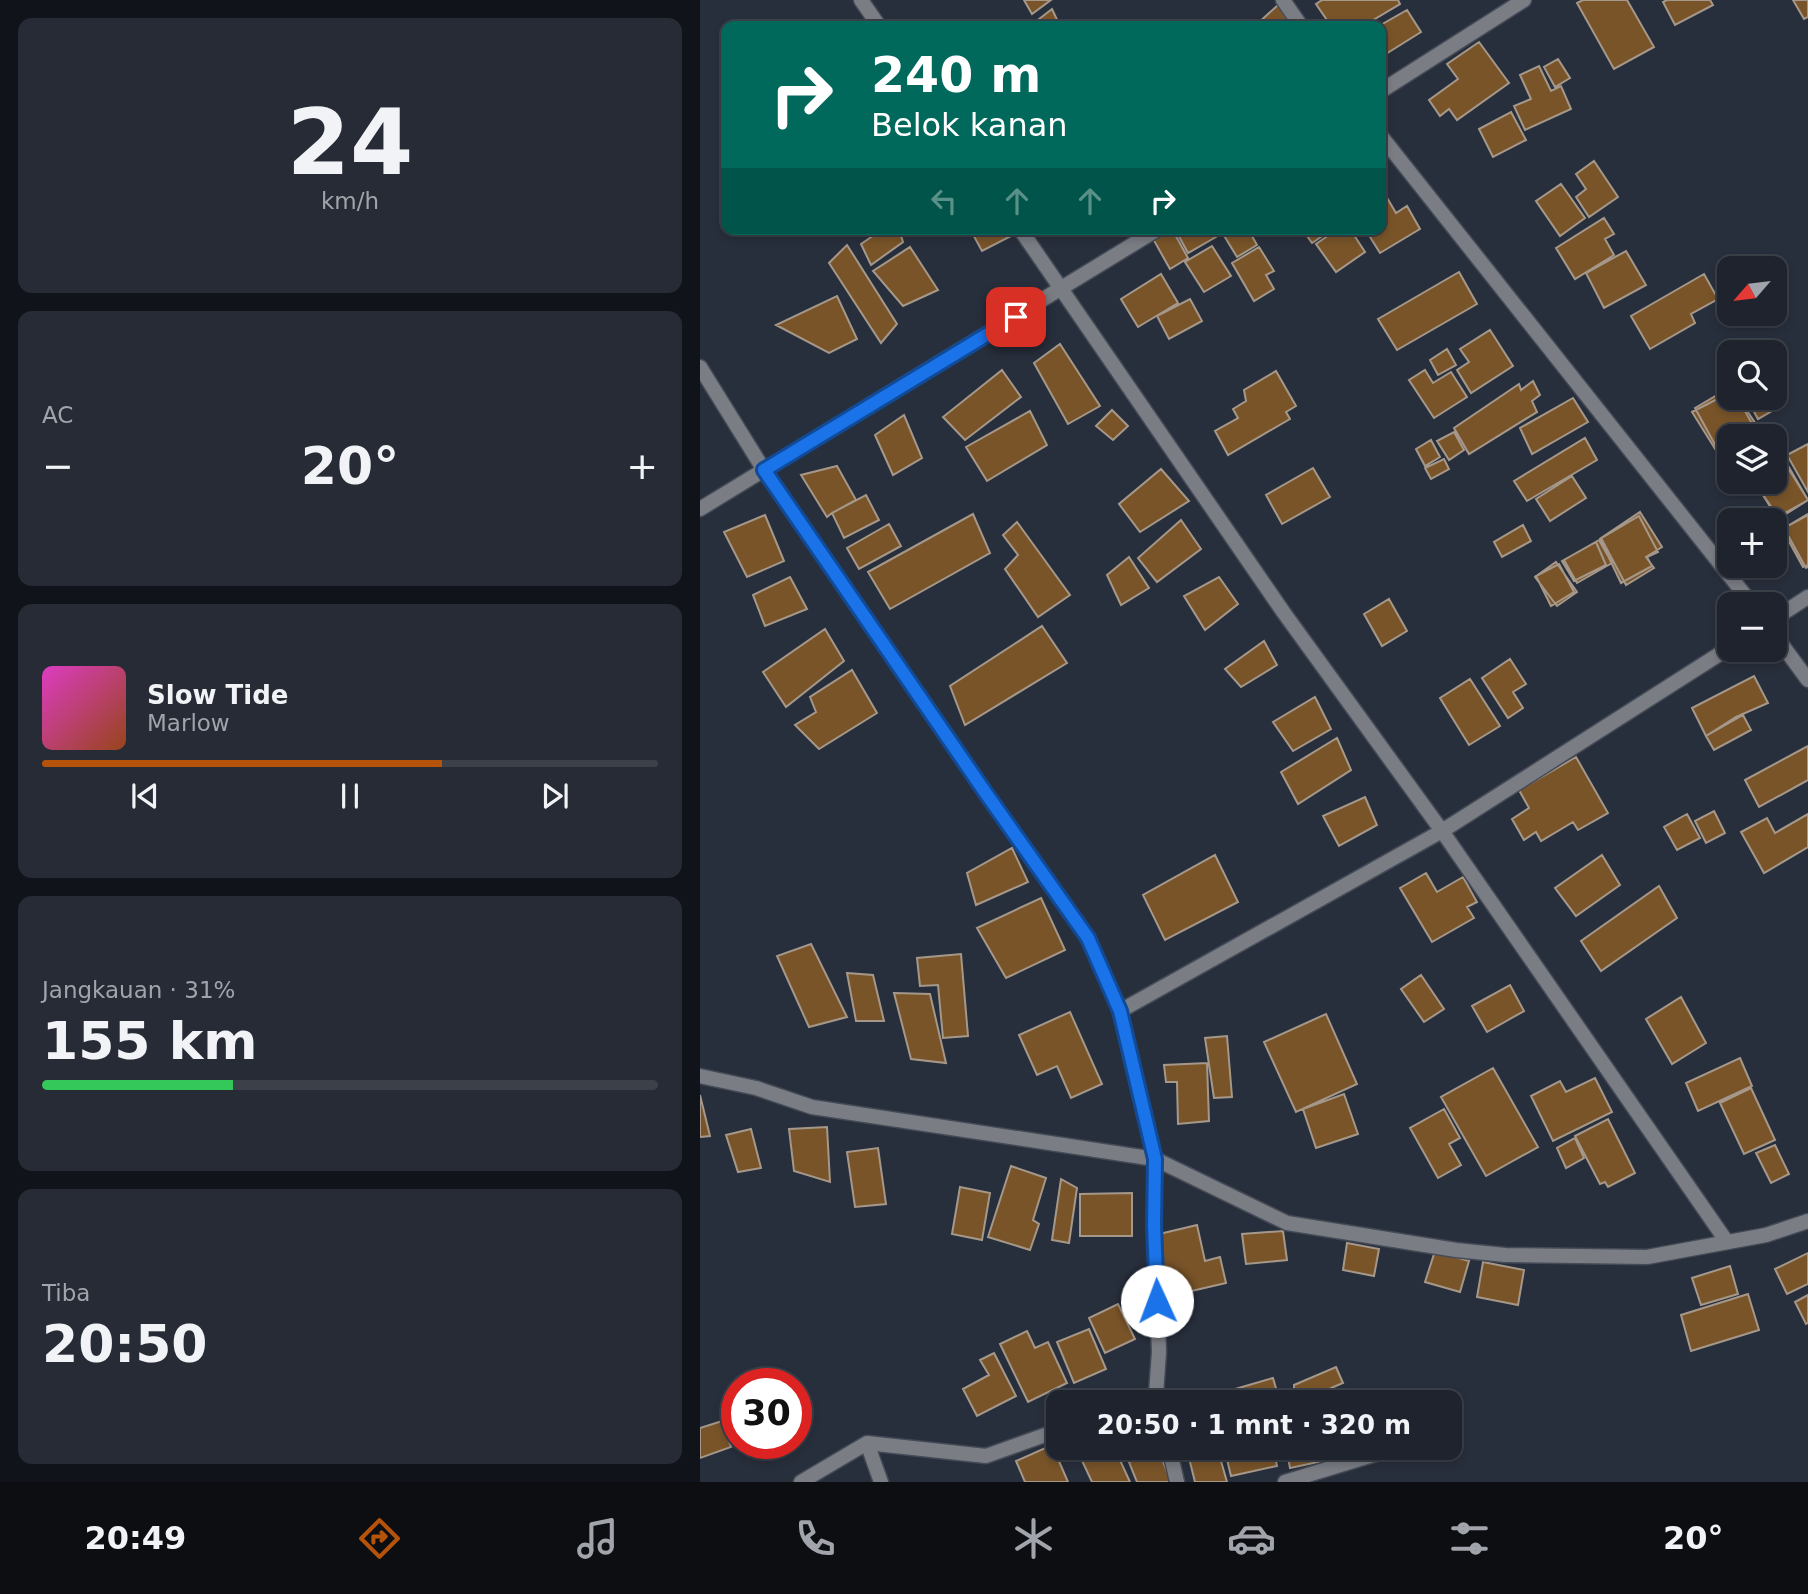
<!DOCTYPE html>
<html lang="id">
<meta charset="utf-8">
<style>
:root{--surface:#1e232d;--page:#262b35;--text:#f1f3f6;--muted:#a1a4aa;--line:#3c4049;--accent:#b45309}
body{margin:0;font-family:"DejaVu Sans",sans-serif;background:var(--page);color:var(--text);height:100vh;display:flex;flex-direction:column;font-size:26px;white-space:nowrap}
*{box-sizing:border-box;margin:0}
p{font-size:23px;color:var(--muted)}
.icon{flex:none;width:38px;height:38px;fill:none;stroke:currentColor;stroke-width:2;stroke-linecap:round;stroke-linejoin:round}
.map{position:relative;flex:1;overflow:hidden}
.drawer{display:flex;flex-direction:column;gap:18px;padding:18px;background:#101319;width:700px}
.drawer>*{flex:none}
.top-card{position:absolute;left:21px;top:21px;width:665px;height:214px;border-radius:14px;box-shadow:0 4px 10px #0003,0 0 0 2px var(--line);background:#00695c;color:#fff;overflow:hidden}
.needle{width:46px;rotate:242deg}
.controls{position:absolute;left:1017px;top:256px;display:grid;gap:14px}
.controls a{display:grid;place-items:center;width:70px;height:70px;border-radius:14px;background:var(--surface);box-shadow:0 4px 10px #0003,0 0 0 2px var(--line);font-size:35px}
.speed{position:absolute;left:21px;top:1368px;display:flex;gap:14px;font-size:35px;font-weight:700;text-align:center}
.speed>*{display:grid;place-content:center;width:91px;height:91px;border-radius:50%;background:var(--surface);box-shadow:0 4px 10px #0003,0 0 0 2px var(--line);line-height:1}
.speed .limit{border:10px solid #d22;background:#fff;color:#111}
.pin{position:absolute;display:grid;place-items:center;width:60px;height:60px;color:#fff;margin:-30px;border-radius:14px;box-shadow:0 4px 10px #0006}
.me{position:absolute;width:77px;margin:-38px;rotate:358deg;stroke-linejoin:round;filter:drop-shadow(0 0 5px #0008)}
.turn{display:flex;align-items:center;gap:24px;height:147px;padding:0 35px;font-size:32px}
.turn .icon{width:91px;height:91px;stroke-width:2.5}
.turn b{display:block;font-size:49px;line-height:60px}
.lanes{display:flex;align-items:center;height:66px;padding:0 35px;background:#0003;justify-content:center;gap:35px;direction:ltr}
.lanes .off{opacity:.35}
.big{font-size:52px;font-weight:600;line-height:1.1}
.drawer .card{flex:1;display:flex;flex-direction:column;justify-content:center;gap:10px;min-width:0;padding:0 24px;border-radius:14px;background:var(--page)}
.drawer .dial{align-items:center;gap:0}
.dial b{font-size:91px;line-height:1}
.song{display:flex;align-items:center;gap:21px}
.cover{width:84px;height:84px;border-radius:10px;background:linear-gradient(135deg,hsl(310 70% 55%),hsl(20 70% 35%))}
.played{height:7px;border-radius:4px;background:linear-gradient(90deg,var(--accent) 65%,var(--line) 65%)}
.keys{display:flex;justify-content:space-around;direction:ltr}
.heat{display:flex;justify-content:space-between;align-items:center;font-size:38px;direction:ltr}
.charge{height:10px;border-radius:5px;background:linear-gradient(90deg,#34c759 31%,var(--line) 0)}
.trip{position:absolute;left:346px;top:1390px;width:416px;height:70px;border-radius:14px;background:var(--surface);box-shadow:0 4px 10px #0003,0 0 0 2px var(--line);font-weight:600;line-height:70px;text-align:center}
.tab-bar{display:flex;height:112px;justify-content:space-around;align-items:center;background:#0c0e12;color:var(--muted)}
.tab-bar .icon{width:49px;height:49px}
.tab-bar .selected{color:var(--accent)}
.tab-bar b{font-size:32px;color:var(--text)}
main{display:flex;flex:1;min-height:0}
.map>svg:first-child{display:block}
</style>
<main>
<section class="drawer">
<div class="card dial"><b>24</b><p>km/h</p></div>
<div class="card"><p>AC</p>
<div class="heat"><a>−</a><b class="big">20°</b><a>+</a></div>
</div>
<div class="card">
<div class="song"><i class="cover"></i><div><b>Slow Tide</b><p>Marlow</p></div></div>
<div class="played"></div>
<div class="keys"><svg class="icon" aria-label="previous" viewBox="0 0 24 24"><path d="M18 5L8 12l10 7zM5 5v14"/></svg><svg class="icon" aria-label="pause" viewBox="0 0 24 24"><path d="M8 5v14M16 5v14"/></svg><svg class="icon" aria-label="next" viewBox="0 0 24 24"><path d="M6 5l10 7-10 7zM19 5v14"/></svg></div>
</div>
<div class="card"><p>Jangkauan · 31%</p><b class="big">155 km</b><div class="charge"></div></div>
<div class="card"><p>Tiba</p><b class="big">20:50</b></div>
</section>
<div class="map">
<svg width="1108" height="1482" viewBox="0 0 1108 1482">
<rect width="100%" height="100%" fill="#282f3c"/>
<!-- building -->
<path fill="#795429" stroke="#a5988a" stroke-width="2" d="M 324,0 L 351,0 L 332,14 Z
M 622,0 L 698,0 L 700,4 L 663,26 L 631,26 L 616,4 Z
M 883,0 L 927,0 L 954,47 L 914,69 L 877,3 Z
M 967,0 L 1010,0 L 1013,5 L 975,25 L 963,2 Z
M 1093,0 L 1108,0 L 1108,17 L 1104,19 Z
M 578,5 L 592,26 L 556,26 L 556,25 Z
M 352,9 L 360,26 L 330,26 Z
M 707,10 L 721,32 L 681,57 L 681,26 L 679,26 Z
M 779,42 L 809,83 L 757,120 L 749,109 L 740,116 L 729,100 L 758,79 L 747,64 Z
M 858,59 L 870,78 L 855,87 L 844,67 Z
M 839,66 L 851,91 L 861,86 L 871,109 L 825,130 L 814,106 L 831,99 L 820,75 Z
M 811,112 L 826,140 L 793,157 L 779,129 Z
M 894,161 L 918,197 L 889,217 L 876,197 L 886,189 L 876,174 Z
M 861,184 L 885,218 L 860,236 L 836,201 Z
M 686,196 L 696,213 L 707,206 L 720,229 L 680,253 L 665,229 L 681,229 L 681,199 Z
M 904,218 L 914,234 L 905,239 L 914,255 L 875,279 L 856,248 Z
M 183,229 L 199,229 L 203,242 L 171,265 L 161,244 Z
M 270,229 L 307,229 L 311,236 L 282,251 Z
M 466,229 L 472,229 L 488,258 L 470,269 L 452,237 Z
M 475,229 L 511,229 L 516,237 L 488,253 Z
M 520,229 L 548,229 L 557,245 L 537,257 Z
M 602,229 L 633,229 L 612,243 Z
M 638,229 L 650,229 L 665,252 L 636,272 L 616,244 Z
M 147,245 L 197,324 L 181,343 L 129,263 Z
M 512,246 L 531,276 L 504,292 L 485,262 Z
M 210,247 L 238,290 L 203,306 L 173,271 Z
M 559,247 L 574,271 L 566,275 L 574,289 L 554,301 L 532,263 Z
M 926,251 L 946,285 L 904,308 L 886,273 Z
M 759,272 L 777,304 L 697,350 L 678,319 Z
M 461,274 L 478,303 L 438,327 L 421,299 Z
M 1004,274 L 1018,299 L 991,314 L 995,323 L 950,349 L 931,316 Z
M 137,296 L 157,339 L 129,353 L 76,325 Z
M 490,299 L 502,321 L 469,339 L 457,316 Z
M 790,330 L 813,366 L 771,393 L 757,370 L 769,362 L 760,349 Z
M 360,344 L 400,406 L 368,424 L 334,363 Z
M 747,349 L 756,365 L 738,375 L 730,360 Z
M 302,370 L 321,397 L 265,440 L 243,417 Z
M 725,370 L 733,383 L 751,372 L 767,397 L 734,418 L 709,380 Z
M 576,371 L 596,406 L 586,412 L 590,419 L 528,455 L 515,431 L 538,418 L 533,409 L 546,401 L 544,390 Z
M 833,381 L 840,395 L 832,401 L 837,412 L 769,454 L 754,428 L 819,384 L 821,390 Z
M 1029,388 L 1029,397 L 1037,397 L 1055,429 L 1042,436 L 1029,436 L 1029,443 L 1018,450 L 995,408 Z
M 1029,393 L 1029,397 L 1038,397 L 1059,429 L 1046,436 L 1029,436 L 1029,445 L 1017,452 L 992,412 Z
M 1050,397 L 1071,397 L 1077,408 L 1058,419 L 1047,399 Z
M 873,398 L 888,422 L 832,454 L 820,428 Z
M 412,410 L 428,426 L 413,440 L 396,426 Z
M 330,411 L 347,445 L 287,481 L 266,447 Z
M 204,415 L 222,458 L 193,475 L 175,435 Z
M 754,432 L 764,450 L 749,460 L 737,441 Z
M 885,438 L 897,460 L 827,501 L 814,481 Z
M 731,440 L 740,457 L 725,466 L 716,449 Z
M 1108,444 L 1108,492 L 1087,455 Z
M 1083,457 L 1108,500 L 1078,517 L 1054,481 L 1074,481 L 1074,462 Z
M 744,459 L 749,469 L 731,479 L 725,468 Z
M 1083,460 L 1108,500 L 1078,519 L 1054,481 L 1074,481 L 1074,466 Z
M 137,466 L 156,500 L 132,513 L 127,517 L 101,475 Z
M 613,468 L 630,497 L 582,524 L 566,495 Z
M 461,469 L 489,501 L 440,532 L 419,504 Z
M 872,476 L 886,498 L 850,521 L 836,499 Z
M 166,495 L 179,520 L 144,538 L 132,513 Z
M 940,512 L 962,547 L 946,557 L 954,568 L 926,585 L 901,538 Z
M 273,514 L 290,553 L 190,609 L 168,572 Z
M 1108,514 L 1108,567 L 1106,568 L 1084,528 Z
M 65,515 L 84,561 L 47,577 L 24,532 Z
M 1108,515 L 1108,565 L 1103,567 L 1082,529 Z
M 939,516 L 958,552 L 947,557 L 952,566 L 921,583 L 900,539 Z
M 481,520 L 501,549 L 457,582 L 438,558 Z
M 317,522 L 370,595 L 338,617 L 305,569 L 318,555 L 303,535 Z
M 189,524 L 201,546 L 159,569 L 147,548 Z
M 823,525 L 831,541 L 802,557 L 794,542 Z
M 899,540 L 912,563 L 877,583 L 864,560 Z
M 896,542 L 906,565 L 874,581 L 862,561 Z
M 429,557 L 449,588 L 421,605 L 407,575 Z
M 856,562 L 877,592 L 857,606 L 835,577 Z
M 859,564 L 874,592 L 851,606 L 836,576 Z
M 90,577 L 107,609 L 65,626 L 53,595 Z
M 519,577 L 538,604 L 505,630 L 484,596 Z
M 689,599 L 707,631 L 682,646 L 664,614 Z
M 342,626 L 367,663 L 265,725 L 250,686 Z
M 125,629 L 144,661 L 86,707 L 63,672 Z
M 564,641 L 577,665 L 541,687 L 525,669 Z
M 810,659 L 826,684 L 813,692 L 823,708 L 808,718 L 782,678 Z
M 152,670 L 177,713 L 119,749 L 95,725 L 116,712 L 110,697 Z
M 1054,676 L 1068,703 L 1036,717 L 1006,736 L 992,708 Z
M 770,679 L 800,726 L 769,745 L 740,698 Z
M 615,697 L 631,729 L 593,751 L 573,722 Z
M 1043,715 L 1051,730 L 1014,750 L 1006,736 Z
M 637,738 L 651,770 L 598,804 L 581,772 Z
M 1108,746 L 1108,780 L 1059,807 L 1045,780 Z
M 876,757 L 908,813 L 878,830 L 873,822 L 841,841 L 836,832 L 824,840 L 812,819 L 829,808 L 819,790 Z
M 665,797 L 677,825 L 639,846 L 623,816 Z
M 1014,811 L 1025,833 L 1006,843 L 995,821 Z
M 987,814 L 1000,838 L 977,850 L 964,827 Z
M 1108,814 L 1108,847 L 1064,873 L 1041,832 L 1067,818 L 1075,833 Z
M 312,848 L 328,882 L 276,905 L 267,873 Z
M 515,855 L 538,902 L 465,940 L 443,895 Z
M 902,855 L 920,885 L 876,916 L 855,888 Z
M 726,873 L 737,892 L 763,877 L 777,902 L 767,907 L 774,918 L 732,942 L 700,888 Z
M 959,886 L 977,918 L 901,971 L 881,941 Z
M 341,898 L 365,950 L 306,978 L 277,928 Z
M 111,944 L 147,1017 L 109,1027 L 77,956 Z
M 261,954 L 268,1036 L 243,1038 L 238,985 L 220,986 L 217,958 Z
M 147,973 L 173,975 L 184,1021 L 156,1021 Z
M 721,975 L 744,1009 L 724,1022 L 701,989 Z
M 810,985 L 824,1011 L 787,1032 L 772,1006 Z
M 194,993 L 230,994 L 246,1063 L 211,1059 Z
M 981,997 L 1006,1043 L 972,1064 L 946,1019 Z
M 370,1012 L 402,1084 L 371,1098 L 357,1066 L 337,1075 L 319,1035 Z
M 626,1014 L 657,1084 L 596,1112 L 564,1042 Z
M 527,1036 L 532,1097 L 514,1098 L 505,1038 Z
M 1040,1058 L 1052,1086 L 998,1111 L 986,1083 Z
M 507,1063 L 509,1121 L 478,1124 L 477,1082 L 466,1082 L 464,1065 Z
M 793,1068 L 838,1147 L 786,1176 L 741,1097 Z
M 895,1078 L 912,1112 L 853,1141 L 831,1096 L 860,1081 L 866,1092 Z
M 1051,1088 L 1075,1140 L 1044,1154 L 1020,1103 Z
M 644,1094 L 658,1134 L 616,1148 L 603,1109 Z
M 0,1095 L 10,1136 L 0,1137 Z
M 744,1109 L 760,1138 L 749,1144 L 761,1165 L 738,1178 L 710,1128 Z
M 908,1119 L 935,1173 L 908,1187 L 905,1182 L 900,1184 L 875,1136 Z
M 127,1127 L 130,1182 L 94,1171 L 89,1129 Z
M 51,1129 L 61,1168 L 38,1172 L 26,1135 Z
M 875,1138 L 884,1158 L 866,1168 L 857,1148 Z
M 1075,1145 L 1089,1174 L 1071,1183 L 1056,1153 Z
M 178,1148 L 186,1204 L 155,1207 L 147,1152 Z
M 311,1166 L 346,1178 L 333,1220 L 339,1224 L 330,1250 L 288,1237 Z
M 361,1179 L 377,1188 L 369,1243 L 352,1240 Z
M 260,1187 L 290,1193 L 282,1240 L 252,1234 Z
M 432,1193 L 432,1236 L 380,1236 L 380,1194 Z
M 497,1225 L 505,1261 L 520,1257 L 526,1283 L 470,1296 L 455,1235 Z
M 583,1231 L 587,1260 L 546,1264 L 542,1234 Z
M 647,1243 L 679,1249 L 674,1276 L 643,1270 Z
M 735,1251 L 769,1261 L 760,1292 L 725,1282 Z
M 1108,1253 L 1108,1284 L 1087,1294 L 1075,1269 Z
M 783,1262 L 824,1270 L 818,1305 L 777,1297 Z
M 1030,1266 L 1038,1294 L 1001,1305 L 992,1278 Z
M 1048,1294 L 1059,1330 L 991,1351 L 981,1315 Z
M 1108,1295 L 1108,1323 L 1106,1324 L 1095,1302 Z
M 418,1304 L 435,1339 L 405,1353 L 389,1318 Z
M 389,1329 L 406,1369 L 374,1383 L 357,1342 Z
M 327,1331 L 335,1348 L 348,1342 L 367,1383 L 328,1402 L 300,1344 Z
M 294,1353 L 316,1396 L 277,1416 L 263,1389 L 289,1375 L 280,1360 Z
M 636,1367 L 643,1383 L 631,1388 L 637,1402 L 617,1402 L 615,1396 L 602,1402 L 594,1402 L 594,1385 Z
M 573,1378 L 580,1402 L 528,1402 L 525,1392 Z
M 22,1421 L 31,1447 L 0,1458 L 0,1428 Z
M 352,1445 L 368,1482 L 325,1482 L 316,1461 Z
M 390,1447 L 414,1447 L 430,1482 L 392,1482 L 378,1452 Z
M 499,1447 L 517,1447 L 527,1482 L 495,1482 L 487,1450 Z
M 524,1447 L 573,1447 L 577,1466 L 531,1476 Z
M 586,1447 L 688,1447 L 590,1468 Z
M 459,1451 L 471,1482 L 437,1482 L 429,1462 Z"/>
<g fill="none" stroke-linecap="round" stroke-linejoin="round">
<defs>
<path id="street" d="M 161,0 L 179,26
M 583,0 L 601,26
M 681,91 L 824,0
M 681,136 L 1052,604
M 320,229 L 584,613 L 742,831 L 1027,1242
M 0,367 L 64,470 L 285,792 L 388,938 L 420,1011 L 455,1159 L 454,1224 L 459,1352 L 456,1394 L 458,1402
M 0,509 L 458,229
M 1074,619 L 1108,597
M 1074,634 L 1108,680
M 420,1011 L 742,831 L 1029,648
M 0,1076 L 56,1088 L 112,1107 L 455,1159 L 587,1223 L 756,1250 L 805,1255 L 947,1257 L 1066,1235 L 1108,1221
M 436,1402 L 456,1394
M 167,1443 L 181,1482
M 469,1447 L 477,1482
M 101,1482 L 167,1443 L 286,1456 L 359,1430
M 585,1482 L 699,1447"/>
</defs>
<!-- street casing -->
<use href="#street" stroke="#444b57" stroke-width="17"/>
<!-- street -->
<use href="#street" stroke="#7b7d84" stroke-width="14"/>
</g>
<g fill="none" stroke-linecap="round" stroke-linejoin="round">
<defs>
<path id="route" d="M 316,317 L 64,470 L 285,792 L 388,938 L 420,1011 L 455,1159 L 454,1224 L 457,1301"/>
</defs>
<!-- route casing -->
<use href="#route" stroke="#114b97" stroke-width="18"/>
<!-- route -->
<use href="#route" stroke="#1a73e8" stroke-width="12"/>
</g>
</svg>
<div class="controls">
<a><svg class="needle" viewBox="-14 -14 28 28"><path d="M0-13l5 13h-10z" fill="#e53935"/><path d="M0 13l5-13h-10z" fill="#a1a4aa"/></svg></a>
<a><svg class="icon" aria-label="search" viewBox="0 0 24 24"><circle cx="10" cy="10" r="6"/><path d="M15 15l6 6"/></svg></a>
<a><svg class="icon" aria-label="layers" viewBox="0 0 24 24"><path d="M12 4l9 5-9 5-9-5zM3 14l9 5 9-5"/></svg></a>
<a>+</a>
<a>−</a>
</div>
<div class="speed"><div class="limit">30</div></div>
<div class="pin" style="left:316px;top:317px;background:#d93025"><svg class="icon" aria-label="arrive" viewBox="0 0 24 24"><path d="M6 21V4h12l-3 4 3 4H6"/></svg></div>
<svg class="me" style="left:457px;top:1301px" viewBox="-20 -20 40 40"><circle r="19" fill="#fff"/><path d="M0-13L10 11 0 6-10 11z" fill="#1a73e8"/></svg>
<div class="trip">20:50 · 1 mnt · 320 m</div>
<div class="top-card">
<div class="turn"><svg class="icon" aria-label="right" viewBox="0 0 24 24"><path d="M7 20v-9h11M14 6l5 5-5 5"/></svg><div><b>240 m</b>Belok kanan</div></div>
<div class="lanes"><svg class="icon off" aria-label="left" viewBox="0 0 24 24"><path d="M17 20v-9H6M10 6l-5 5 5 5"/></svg><svg class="icon off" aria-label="ahead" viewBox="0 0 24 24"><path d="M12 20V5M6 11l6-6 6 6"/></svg><svg class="icon off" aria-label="ahead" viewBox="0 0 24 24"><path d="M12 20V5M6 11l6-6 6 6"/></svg><svg class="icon" aria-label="right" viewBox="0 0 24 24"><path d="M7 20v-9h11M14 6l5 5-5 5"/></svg></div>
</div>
</div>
</main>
<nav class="tab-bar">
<b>20:49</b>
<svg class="icon selected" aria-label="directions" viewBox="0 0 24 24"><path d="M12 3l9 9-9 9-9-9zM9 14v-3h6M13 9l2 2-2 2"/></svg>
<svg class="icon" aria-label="music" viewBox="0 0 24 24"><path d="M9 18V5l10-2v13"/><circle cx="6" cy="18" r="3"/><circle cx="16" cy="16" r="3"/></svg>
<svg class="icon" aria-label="phone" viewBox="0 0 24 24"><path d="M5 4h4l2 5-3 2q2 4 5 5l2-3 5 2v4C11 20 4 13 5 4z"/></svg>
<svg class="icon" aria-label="climate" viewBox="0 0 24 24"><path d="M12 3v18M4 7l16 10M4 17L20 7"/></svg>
<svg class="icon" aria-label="car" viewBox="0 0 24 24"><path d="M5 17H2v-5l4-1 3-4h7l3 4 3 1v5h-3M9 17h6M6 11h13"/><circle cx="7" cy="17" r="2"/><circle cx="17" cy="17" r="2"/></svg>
<svg class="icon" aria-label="filters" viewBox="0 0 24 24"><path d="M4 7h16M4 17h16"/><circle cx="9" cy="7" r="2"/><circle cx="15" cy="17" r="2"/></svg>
<b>20°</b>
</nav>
